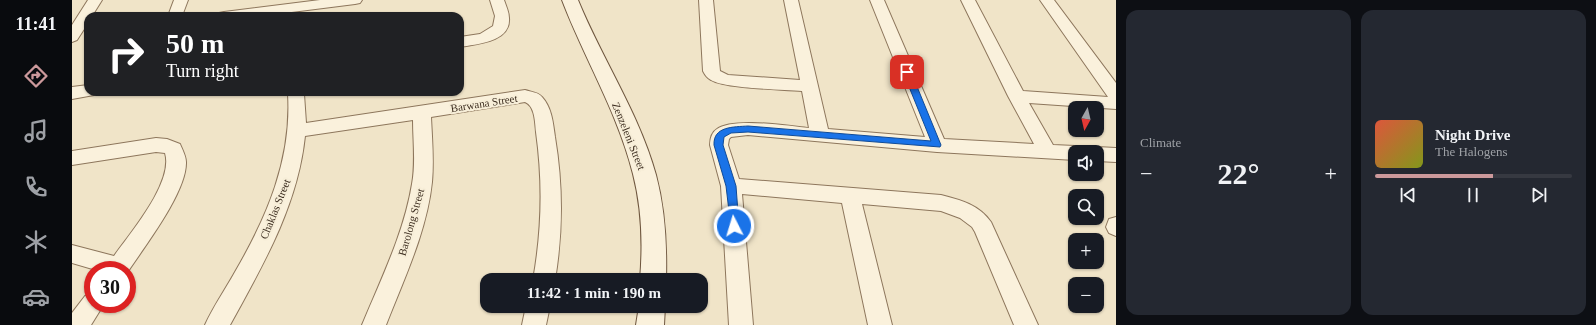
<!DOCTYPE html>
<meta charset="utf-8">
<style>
:root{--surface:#171b24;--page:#242831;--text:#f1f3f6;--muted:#9ea1a6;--line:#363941;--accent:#cc999b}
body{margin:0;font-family:"Times New Roman",serif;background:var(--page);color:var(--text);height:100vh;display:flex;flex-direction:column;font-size:15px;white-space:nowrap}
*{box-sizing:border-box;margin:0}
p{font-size:13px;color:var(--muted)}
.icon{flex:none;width:22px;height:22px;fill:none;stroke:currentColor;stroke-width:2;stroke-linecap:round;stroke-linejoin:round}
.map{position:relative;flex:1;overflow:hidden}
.sheet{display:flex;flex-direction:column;gap:10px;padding:10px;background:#0d0f14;width:480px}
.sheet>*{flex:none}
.top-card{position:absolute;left:12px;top:12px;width:380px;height:84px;border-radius:12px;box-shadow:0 1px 3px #0004;background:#202124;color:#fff;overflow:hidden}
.needle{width:26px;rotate:188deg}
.buttons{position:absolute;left:996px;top:101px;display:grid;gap:8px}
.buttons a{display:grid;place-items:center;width:36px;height:36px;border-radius:8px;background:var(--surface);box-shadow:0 1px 3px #0004;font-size:20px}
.speed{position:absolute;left:12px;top:261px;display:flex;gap:8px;font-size:20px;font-weight:700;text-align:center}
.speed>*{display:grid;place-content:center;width:52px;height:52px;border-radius:50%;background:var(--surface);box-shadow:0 1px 3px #0004;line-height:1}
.speed .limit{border:6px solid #d22;background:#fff;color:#111}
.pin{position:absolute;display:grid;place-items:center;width:34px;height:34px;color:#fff;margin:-17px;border-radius:8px;box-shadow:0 2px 6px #0006}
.me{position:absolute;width:44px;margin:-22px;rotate:355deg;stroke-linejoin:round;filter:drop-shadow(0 0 3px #0008)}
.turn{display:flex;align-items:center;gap:14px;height:84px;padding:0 16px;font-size:18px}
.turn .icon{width:52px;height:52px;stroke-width:2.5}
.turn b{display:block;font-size:28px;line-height:34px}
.big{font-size:30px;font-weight:800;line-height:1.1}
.sheet .card{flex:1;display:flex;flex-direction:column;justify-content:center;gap:6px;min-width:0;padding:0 14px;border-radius:12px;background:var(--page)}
.song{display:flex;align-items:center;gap:12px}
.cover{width:48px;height:48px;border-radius:6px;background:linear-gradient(135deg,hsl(10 70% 55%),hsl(70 70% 35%))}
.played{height:4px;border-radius:2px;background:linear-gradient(90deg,var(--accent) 60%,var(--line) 60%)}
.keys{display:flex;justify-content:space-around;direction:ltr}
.heat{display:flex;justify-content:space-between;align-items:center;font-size:22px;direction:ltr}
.sheet .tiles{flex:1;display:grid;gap:10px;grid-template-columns:repeat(2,1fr)}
.trip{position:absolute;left:408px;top:273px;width:228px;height:40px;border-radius:12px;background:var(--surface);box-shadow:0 1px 3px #0004;font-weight:800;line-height:40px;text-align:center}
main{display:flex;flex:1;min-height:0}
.menu{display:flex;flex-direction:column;width:72px;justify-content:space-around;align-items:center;background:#090b0e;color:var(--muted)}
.menu .icon{width:28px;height:28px}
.menu .selected{color:var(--accent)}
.menu b{font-size:18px;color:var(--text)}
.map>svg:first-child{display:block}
</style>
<main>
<nav class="menu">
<b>11:41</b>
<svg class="icon selected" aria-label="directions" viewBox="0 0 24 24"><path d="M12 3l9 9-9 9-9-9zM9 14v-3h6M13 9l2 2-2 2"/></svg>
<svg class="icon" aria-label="music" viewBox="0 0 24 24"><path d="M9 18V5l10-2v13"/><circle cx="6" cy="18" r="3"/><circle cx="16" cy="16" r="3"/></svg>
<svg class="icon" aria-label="phone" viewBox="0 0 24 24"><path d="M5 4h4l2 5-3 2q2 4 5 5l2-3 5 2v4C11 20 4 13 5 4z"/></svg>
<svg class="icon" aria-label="climate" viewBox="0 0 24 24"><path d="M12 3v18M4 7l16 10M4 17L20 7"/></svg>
<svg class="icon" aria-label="car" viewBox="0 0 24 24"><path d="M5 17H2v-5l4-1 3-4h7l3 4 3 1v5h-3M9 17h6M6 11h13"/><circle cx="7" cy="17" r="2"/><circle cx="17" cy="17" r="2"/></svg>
</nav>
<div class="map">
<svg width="1044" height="325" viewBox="0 0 1044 325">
<rect width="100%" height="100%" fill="#f0e4c8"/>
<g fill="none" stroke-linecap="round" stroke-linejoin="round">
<defs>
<path id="street" d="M 16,0 L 30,0 L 20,16 L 16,16 L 16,23 L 5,40 L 0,42 L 0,25 Z
M 102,0 L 116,0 L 110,16 L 96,16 Z
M 248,0 L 290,0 L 288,3 L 283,4 L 188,16 L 145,16 L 147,13 L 152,12 Z
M 418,0 L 432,0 C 434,6 437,12 437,18 C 439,42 405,44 388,47 L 388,37 L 408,34 L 421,26 L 423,16 Z
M 627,0 L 641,0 L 648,71 L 656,75 L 728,80 L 712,0 L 726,0 L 756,129 L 853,137 L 798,0 L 812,0 L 872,139 L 962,144 L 936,96 L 889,0 L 903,0 L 951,91 L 1036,97 L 968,0 L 982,0 L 1044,83 L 1044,109 L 957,103 L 981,145 L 1003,146 L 1010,148 L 1012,152 L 1003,152 L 1003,160 L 865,152 L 676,135 L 659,137 L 657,139 L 656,145 L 667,179 L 869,195 C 889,200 907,205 919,222 L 966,325 L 942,325 L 903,232 L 900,227 L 888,218 L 869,211 L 790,204 L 820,325 L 796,325 L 770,203 L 670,194 L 681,325 L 657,325 L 649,186 L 638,145 C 638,139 640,132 645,129 C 661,117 716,126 737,128 L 730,91 C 710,89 654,89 639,80 C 635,78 633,75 631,71 Z
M 16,85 L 16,92 L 24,92 L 22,95 L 0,99 L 0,87 Z
M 453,90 C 459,92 466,92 470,97 C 480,108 481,123 483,137 C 491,185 491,232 483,280 L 461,280 C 470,230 471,182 464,132 C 463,122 463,106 453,102 L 359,117 C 360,139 362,160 360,182 C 355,231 332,279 314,325 L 290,325 C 309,279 332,233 340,184 C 344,163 341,141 341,120 L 233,136 C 226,205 191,265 158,325 L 133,325 C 141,307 153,290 163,272 C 195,217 220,159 216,94 L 217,92 L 231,92 L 232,94 L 234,123 Z
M 84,138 L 95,139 L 108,144 C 110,149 114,156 114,162 C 115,192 72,247 55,273 L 55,270 L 24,270 L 0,263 L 0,245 L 42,256 C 59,232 102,182 93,153 L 84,152 L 0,165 L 0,151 Z
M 1025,147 L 1044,148 L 1044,162 L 1025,161 L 1025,152 L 1017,152 L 1018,149 Z
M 1044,217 L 1044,236 L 1037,233 L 1034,227 L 1037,219 Z
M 21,293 L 21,304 L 32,304 L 19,325 L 0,325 L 0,313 L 13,296 Z
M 454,306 L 478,306 L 474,325 L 450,325 Z"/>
<path id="secondary" d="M 490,0 L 506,0 C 530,59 567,113 584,175 C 593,209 595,244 594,280 L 568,280 C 571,244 570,209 561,174 C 546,113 512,58 490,0 Z
M 567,306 L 593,306 L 592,325 L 564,325 Z"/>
</defs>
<!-- street casing -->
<use href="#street" stroke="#8d765c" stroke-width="2"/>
<!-- secondary casing -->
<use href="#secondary" stroke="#6f573f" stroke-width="2"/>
<!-- street -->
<use href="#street" fill="#faf1dc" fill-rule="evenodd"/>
<!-- secondary -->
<use href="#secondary" fill="#faf1dc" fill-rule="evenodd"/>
</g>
<!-- route -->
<path fill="#1a73e8" stroke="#114b97" d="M 835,70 L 839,72 L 869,145 L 868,147 L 676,132 L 659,133 L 652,137 L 651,145 L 664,186 L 667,226 L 666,228 L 659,228 L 654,186 L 642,145 C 641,126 662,127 676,126 L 859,141 L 831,72 Z"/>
<g text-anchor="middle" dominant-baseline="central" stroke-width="4" stroke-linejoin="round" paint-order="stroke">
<!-- street labels -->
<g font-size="11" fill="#3d2e20" stroke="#f7eed8">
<text transform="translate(412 103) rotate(-9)">Barwana Street</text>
<text transform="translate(557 136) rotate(68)">Zenzeleni Street</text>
<text transform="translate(203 209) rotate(-68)">Chaklas Street</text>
<text transform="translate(339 222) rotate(-74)">Barolong Street</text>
</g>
</g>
</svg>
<div class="buttons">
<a><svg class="needle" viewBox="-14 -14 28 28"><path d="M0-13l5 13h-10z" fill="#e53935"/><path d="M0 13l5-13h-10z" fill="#9ea1a6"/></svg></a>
<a><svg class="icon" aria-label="sound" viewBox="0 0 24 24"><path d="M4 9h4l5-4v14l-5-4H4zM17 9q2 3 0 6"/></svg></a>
<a><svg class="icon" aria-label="search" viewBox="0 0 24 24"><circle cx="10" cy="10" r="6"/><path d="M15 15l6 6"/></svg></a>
<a>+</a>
<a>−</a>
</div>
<div class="speed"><div class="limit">30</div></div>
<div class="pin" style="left:835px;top:72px;background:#d93025"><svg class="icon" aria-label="arrive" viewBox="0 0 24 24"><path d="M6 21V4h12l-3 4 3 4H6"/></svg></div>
<svg class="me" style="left:662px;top:226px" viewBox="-20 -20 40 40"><circle r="17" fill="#1a73e8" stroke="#fff" stroke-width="3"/><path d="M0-11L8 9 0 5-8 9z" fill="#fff"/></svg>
<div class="trip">11:42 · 1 min · 190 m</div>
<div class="top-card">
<div class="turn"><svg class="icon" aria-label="right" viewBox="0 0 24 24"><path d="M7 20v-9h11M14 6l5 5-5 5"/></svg><div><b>50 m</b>Turn right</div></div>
</div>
</div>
<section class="sheet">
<div class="tiles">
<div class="card"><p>Climate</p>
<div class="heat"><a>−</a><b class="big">22°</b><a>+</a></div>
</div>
<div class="card">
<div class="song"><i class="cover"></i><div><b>Night Drive</b><p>The Halogens</p></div></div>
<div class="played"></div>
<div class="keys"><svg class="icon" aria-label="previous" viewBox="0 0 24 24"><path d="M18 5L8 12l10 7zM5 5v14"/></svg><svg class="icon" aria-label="pause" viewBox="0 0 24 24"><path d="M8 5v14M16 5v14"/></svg><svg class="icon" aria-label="next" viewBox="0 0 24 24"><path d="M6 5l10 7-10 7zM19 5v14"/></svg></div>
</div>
</div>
</section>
</main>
